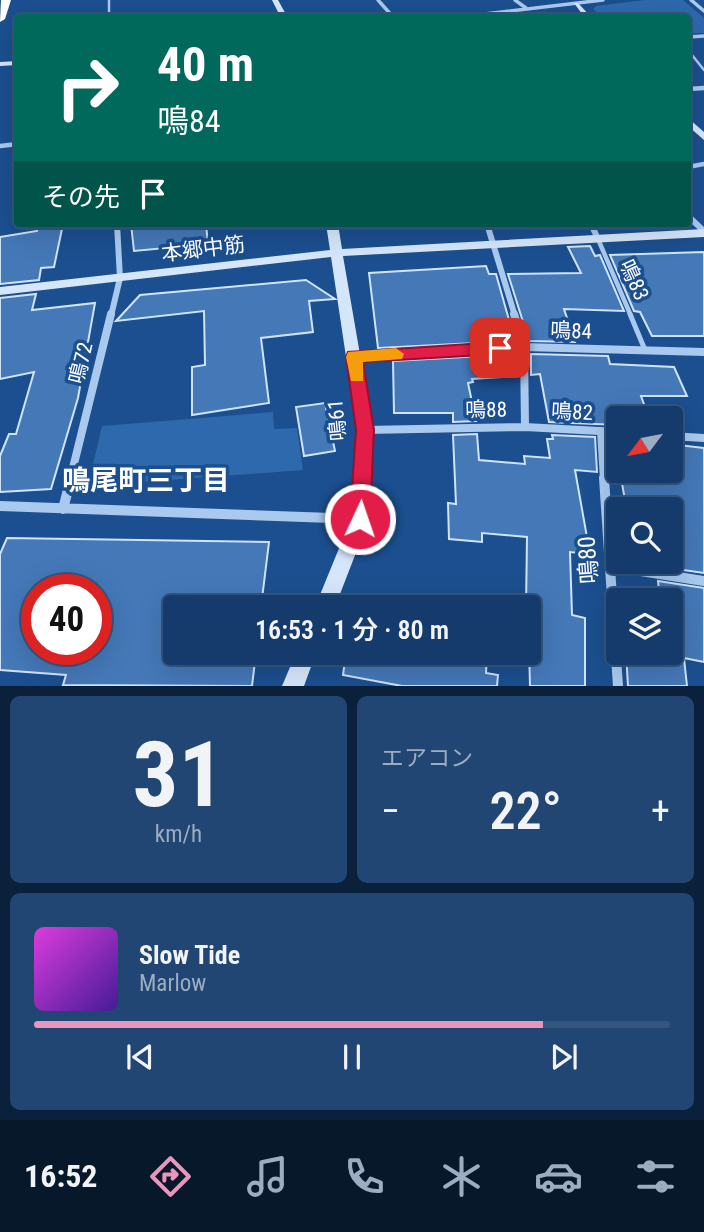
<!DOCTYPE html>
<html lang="ja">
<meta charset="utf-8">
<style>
:root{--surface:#143b6b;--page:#214673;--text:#f1f3f6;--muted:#9dadc1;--line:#33557e;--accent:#e797bd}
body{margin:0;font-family:"Roboto Condensed","Noto Sans JP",sans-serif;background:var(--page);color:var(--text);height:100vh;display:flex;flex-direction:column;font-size:26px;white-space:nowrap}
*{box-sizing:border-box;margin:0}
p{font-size:23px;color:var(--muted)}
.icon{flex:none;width:38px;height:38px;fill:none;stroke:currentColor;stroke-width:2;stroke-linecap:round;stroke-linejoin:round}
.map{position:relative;height:686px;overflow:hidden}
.panel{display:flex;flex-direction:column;gap:10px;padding:10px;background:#0b203b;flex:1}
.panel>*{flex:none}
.top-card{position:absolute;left:14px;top:14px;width:677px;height:214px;border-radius:7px;box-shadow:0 7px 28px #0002,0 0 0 2px var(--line);background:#00695c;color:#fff;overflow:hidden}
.needle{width:46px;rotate:238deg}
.fabs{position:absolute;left:606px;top:406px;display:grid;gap:14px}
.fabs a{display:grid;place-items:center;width:77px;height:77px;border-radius:7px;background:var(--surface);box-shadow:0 7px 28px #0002,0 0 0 2px var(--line);font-size:35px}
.speed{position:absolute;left:21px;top:574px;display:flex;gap:14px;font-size:35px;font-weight:700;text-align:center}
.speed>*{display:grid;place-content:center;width:91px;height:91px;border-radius:50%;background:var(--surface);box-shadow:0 7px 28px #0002,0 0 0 2px var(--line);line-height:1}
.speed .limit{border:10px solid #d22;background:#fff;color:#111}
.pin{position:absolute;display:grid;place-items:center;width:60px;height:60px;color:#fff;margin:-30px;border-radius:14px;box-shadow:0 4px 10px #0006}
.me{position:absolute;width:77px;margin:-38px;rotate:3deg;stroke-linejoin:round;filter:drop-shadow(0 0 5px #0008)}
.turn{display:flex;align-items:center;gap:24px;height:147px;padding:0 28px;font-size:32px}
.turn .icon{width:91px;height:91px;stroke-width:2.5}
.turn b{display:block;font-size:49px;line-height:60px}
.then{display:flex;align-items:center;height:66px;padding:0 28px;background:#0003;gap:14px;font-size:26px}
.big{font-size:52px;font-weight:600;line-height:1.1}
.panel .widget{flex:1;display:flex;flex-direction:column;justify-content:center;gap:10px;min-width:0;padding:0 24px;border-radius:10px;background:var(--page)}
.panel .dial{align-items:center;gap:0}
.dial b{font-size:91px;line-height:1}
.song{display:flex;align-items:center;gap:21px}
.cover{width:84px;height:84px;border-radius:10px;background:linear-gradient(135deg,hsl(300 70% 55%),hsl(260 70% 35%))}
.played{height:7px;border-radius:4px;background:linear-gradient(90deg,var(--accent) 80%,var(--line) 80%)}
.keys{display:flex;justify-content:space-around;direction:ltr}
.heat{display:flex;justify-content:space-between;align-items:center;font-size:38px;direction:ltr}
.panel .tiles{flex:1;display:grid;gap:10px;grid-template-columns:1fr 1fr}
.widget:last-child{grid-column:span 2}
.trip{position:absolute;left:163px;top:595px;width:378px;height:70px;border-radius:7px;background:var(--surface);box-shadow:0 7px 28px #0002,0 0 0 2px var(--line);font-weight:600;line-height:70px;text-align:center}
.menu{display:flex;height:112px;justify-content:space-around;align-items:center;background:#08182b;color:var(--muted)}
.menu .icon{width:49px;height:49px}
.menu .on{color:var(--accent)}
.menu b{font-size:32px;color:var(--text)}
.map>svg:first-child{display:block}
</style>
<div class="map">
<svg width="704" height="686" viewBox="0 0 704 686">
<rect width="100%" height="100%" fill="#1b4f8f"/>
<!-- green -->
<path fill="#2e69ad" d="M 645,0 L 683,0 L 704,18 L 704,33 L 688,33 L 688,18 L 602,17 L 593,9 L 596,6 Z
M 273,412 L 274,429 L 297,428 L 303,470 L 88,486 L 102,426 Z"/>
<!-- building -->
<path fill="#4478b7" stroke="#cfe3fa" stroke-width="2" fill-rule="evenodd" d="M 38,224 L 63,224 L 54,267 L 41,268 L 39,280 L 0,284 L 0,237 L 37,231 Z
M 131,224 L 206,224 L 208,244 L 134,251 Z
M 590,246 L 595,256 L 600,255 L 624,311 L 564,309 L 575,342 L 529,341 L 508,274 L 581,273 L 568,247 Z
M 704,252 L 704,336 L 652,336 L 640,312 L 634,311 L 610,255 Z
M 486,266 L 489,274 L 496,274 L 515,341 L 378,348 L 369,273 Z
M 306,280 L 335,299 L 309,301 L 313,332 L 261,338 L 269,403 L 192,415 L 192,367 L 205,365 L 204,311 L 116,321 L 140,295 Z
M 36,294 L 32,310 L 95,303 L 78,398 L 51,489 L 0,492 L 0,456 L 9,434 L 16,434 L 34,372 L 0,379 L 0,298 Z
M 518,354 L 518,376 L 472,379 L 473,382 L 468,383 L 476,421 L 453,422 L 453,413 L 394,413 L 393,361 Z
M 531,354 L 608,356 L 610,364 L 674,367 L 687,396 L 641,396 L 649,418 L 618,418 L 618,425 L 549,422 L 540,374 L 531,375 Z
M 325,403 L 335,451 L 304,456 L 296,407 Z
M 477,434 L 479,460 L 525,464 L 524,456 L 550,458 L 547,439 L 553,439 L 552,435 L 595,437 L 597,472 L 575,470 L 590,554 L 570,552 L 572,615 L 585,618 L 585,686 L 530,686 L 528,607 L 526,607 L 527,537 L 482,533 L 482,542 L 449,539 L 448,503 L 456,504 L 453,435 Z
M 608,438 L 618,439 L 618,474 L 610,473 Z
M 670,444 L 704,448 L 704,573 L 656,566 L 655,562 L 670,562 L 670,509 L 626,506 L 620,472 L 670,477 Z
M 7,538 L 269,542 L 261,607 L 175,607 L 175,653 L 256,653 L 252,686 L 63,685 L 66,675 L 0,670 L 0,554 ZM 37,590 L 96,590 L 96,649 L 37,649 Z
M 658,581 L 704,588 L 704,662 L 684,658 L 687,686 L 628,686 L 626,653 L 670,653 L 670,600 L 660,600 Z
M 346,653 L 377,653 L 442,665 L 443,653 L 487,653 L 486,673 L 498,675 L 497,686 L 402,686 L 343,675 Z"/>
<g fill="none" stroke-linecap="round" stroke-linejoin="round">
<!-- lane-far2 -->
<path stroke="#a9c9ee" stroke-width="2.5" d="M 109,0 L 109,18
M 688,50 L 704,70"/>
<!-- lane-far1 -->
<path stroke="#a9c9ee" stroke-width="4.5" d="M 598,239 L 631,316"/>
<!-- lane -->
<path stroke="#a9c9ee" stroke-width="5" d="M 630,314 L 645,350"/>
<!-- street-far4 -->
<path stroke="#a9c9ee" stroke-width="3.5" d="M 378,0 L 394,18
M 515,0 L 526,8
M 691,0 L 704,11
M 450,18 L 603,0
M 688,37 L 704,36"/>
<!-- street-far3 -->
<path stroke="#a9c9ee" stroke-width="4.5" d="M 688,89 L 704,88
M 0,146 L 18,144
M 688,167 L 704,164"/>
<!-- street-far2 -->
<path stroke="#a9c9ee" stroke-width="6" d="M 688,216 L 704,231
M 487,224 L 515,316
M 591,224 L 598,239
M 111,316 L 120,278 L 117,224"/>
<!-- street-far1 -->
<path stroke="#a9c9ee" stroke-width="8" d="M 354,357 L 524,347 L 704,352
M 525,427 L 618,432
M 365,430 L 525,427 L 524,347 L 514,314
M 601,431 L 604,480
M 670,436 L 704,438
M 70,480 L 111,314"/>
<!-- street -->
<path stroke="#a9c9ee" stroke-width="10" d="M 604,478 L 618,686
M 0,506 L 360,519
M 63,509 L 71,478
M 609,566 L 704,581"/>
<!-- secondary -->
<path fill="#d6e6fa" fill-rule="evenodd" d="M 272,0 L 278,0 L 288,18 L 281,18 Z
M 574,3 L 578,3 L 592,18 L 585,18 Z
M 18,61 L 18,65 L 0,66 L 0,62 Z
M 688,118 L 704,132 L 704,140 L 688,126 Z
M 326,224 L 338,224 L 342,249 L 704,229 L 704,237 L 343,256 L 373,430 L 369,519 L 335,607 L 315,607 L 351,519 L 357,430 L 331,257 L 0,295 L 0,287 L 330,250 Z
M 296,653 L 316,653 L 304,686 L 282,686 Z"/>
<!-- highway -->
<path fill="#fff" fill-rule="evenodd" d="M 1,0 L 11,0 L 5,19 L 0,22 Z"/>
</g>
<!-- route -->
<path fill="#e11d48" stroke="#92132f" stroke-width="2" d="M 500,342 L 508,348 L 500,354 L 363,362 L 374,430 L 370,519 L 367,526 L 360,529 L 353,526 L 350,519 L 356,430 L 346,357 L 348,352 Z"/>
<!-- slow -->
<path fill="#f59e0b" d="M 396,348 L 404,354 L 402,359 L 363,362 L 363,381 L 351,381 L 346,357 L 348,352 Z"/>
<g text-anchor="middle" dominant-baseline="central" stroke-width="7" stroke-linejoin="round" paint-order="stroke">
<!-- street labels -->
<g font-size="21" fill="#fff" stroke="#1b4f8f">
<text transform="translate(203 249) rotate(-7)">本郷中筋</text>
<text transform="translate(634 280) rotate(66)">鳴83</text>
<text transform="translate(571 331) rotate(2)">鳴84</text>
<text transform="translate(81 363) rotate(-76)">鳴72</text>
<text transform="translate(486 410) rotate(-1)">鳴88</text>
<text transform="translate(572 412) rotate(3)">鳴82</text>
<text transform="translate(337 420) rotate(-95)">鳴61</text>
</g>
<!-- near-street labels -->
<g font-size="24" fill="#fff" stroke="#1b4f8f">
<text transform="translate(588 560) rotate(-94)">鳴80</text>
</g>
<!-- near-neighbourhood labels -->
<g font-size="28" font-weight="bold" fill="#fff" stroke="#1b4f8f">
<text x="146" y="480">鳴尾町三丁目</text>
</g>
</g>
</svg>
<div class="fabs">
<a><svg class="needle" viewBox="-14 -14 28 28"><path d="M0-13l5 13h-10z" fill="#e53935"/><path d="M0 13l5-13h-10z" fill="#9dadc1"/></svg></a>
<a><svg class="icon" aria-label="search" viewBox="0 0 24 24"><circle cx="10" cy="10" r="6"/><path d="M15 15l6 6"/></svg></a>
<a><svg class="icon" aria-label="layers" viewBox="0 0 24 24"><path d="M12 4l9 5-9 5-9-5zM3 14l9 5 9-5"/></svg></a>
</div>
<div class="speed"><div class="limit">40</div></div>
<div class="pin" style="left:500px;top:348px;background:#d93025"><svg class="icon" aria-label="arrive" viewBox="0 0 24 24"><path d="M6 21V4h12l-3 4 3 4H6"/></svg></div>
<svg class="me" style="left:360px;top:519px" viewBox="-20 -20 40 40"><circle r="17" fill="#e11d48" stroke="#fff" stroke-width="3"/><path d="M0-11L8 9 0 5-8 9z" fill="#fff"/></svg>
<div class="trip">16:53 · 1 分 · 80 m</div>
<div class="top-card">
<div class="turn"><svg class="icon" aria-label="right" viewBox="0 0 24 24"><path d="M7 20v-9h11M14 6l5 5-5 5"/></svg><div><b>40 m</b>鳴84</div></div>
<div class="then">その先<svg class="icon" aria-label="arrive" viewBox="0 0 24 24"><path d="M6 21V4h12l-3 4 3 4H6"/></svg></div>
</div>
</div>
<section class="panel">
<div class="tiles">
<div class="widget dial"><b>31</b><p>km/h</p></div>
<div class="widget"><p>エアコン</p>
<div class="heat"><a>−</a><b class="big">22°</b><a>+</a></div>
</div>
<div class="widget">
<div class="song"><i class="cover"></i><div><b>Slow Tide</b><p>Marlow</p></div></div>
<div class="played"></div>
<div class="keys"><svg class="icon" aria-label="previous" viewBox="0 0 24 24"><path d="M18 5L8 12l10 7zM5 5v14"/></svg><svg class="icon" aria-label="pause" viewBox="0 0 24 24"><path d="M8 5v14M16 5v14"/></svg><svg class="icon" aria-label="next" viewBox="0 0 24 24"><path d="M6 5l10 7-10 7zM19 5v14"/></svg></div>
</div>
</div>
</section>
<nav class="menu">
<b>16:52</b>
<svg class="icon on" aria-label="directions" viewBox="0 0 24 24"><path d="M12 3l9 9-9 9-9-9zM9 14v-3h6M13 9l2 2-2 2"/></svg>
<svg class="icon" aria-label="music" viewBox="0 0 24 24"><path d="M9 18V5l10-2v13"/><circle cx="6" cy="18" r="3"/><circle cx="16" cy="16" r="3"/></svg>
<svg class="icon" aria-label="phone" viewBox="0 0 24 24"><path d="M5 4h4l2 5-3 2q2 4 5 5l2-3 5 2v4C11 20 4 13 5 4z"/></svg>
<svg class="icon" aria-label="climate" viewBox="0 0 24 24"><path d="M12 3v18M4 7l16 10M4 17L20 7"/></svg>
<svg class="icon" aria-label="car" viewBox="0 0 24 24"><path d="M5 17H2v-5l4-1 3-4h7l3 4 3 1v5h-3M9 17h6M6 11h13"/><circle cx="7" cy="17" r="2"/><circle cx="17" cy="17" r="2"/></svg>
<svg class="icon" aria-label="filters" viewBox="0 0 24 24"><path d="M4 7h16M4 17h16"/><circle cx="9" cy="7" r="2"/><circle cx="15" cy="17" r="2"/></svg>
</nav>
